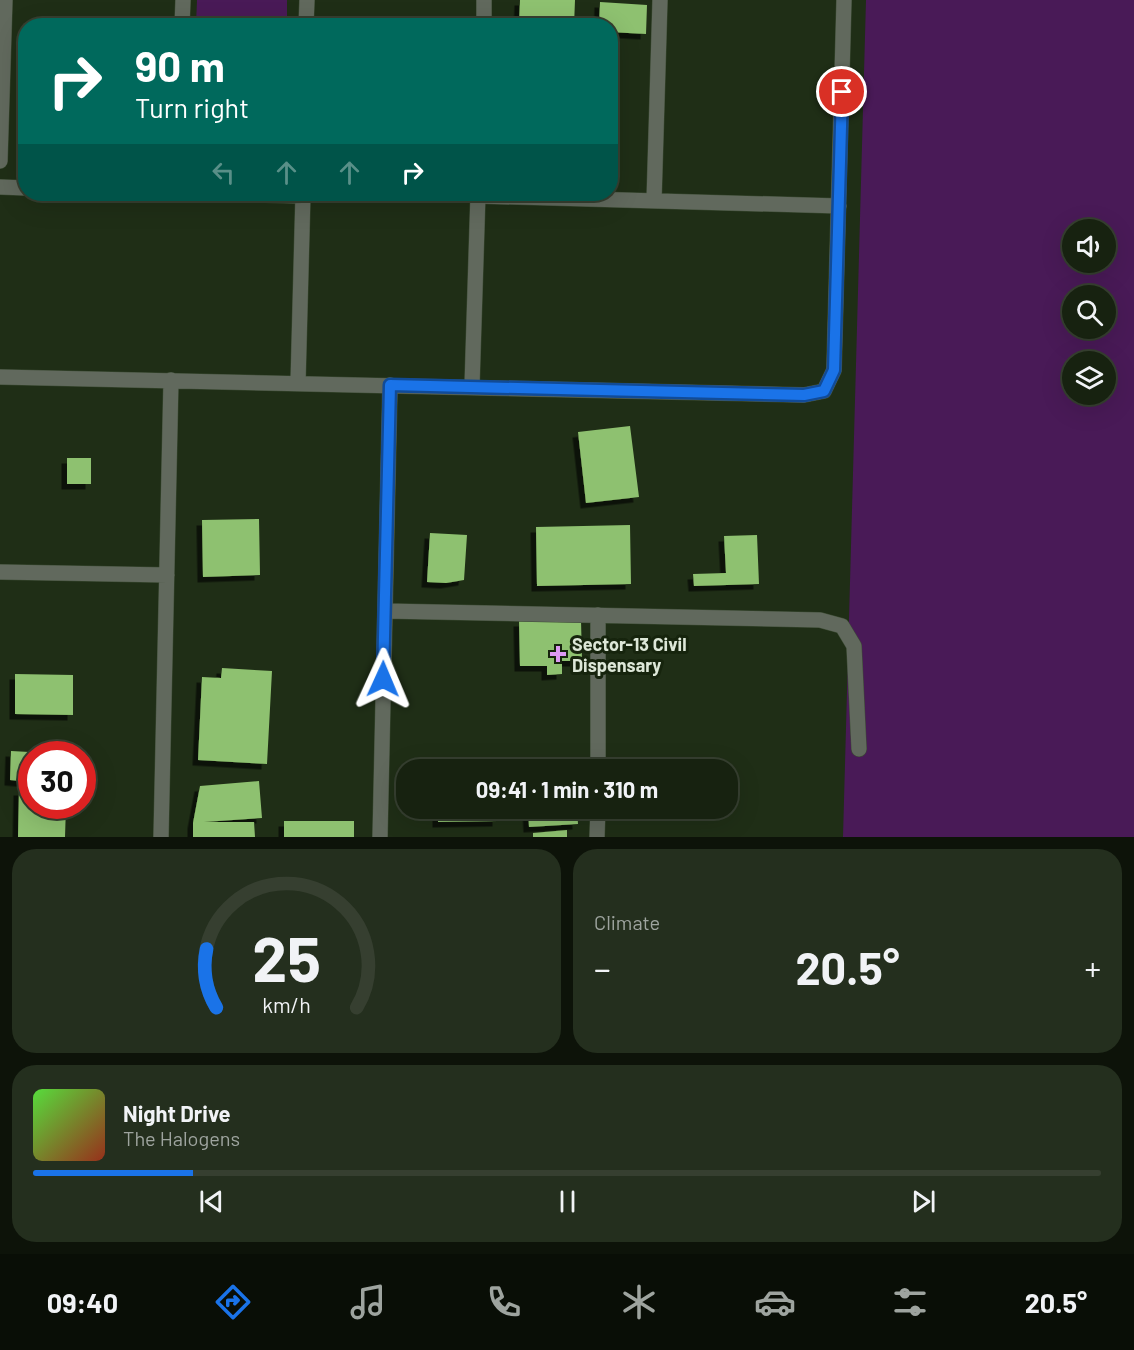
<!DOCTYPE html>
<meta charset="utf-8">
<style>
:root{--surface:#172210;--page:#242f1e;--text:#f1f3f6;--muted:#9ea49f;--line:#363f30;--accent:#1a73e8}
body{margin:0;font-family:Barlow,sans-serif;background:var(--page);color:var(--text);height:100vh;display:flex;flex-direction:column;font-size:22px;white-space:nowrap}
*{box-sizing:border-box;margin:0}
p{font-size:20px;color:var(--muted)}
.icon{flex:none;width:33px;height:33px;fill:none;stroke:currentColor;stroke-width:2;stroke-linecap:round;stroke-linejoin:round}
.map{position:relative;height:837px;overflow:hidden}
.details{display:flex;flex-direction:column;gap:12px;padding:12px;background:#0d1309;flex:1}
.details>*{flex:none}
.banner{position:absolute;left:18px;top:18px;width:600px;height:183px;border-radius:24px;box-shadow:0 6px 24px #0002,0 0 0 2px var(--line);background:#00695c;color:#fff;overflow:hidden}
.controls{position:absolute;left:1062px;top:219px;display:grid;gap:12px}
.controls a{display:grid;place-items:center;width:54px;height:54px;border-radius:50%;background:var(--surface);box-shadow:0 6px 24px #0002,0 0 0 2px var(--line);font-size:30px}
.speed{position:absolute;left:18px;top:741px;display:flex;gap:12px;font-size:30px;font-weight:700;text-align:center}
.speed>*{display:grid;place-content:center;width:78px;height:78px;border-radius:50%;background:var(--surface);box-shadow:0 6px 24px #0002,0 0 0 2px var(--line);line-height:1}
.speed .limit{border:9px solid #d22;background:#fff;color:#111}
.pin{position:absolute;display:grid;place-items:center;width:51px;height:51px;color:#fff;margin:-26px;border:3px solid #fff;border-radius:50%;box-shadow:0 2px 6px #0007}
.me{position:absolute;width:66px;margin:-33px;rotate:1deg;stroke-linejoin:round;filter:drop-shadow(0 0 4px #0008)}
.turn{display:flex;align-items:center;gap:21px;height:126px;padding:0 18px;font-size:27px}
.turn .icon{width:78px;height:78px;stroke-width:2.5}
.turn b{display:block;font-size:42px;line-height:51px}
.lanes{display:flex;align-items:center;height:57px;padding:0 18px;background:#0003;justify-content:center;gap:30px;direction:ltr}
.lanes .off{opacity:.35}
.big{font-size:45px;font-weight:700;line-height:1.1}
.details .card{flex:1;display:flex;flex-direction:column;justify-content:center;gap:9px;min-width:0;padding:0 21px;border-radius:24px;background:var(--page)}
.details .dial{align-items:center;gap:0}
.dial svg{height:156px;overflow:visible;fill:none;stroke:var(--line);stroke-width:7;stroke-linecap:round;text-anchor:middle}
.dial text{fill:var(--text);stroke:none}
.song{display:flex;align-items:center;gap:18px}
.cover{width:72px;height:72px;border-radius:9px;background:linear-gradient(135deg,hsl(110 70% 55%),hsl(10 70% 35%))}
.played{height:6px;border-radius:3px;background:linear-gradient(90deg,var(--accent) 15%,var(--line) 15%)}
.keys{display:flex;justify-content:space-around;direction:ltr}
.heat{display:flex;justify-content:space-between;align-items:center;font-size:33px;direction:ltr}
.details .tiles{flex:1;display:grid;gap:12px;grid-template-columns:1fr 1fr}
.card:last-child{grid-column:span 2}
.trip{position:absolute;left:396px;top:759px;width:342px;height:60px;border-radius:24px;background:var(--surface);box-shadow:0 6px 24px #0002,0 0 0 2px var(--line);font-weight:700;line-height:60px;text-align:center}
.menu{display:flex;height:96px;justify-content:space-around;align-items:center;background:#090e06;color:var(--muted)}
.menu .icon{width:42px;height:42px}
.menu .selected{color:var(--accent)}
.menu b{font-size:27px;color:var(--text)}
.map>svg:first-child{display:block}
</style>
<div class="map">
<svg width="1134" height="837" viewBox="0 0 1134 837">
<defs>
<filter id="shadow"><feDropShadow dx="-5.5" dy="5.5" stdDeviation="0" flood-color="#0009"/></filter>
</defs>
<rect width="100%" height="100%" fill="#1f2e16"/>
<!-- green -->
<path fill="#491a57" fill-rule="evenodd" d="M 197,0 L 287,0 L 287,25 L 196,25 Z
M 866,0 L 1134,0 L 1134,837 L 843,837 ZM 1072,230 L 1106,230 L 1106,262 L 1072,262 ZM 1072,296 L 1106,296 L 1106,328 L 1072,328 ZM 1072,362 L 1106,362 L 1106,394 L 1072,394 Z"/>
<!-- building -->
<path fill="#8ec16f" filter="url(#shadow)" d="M 520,0 L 575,0 L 574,26 L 519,25 Z
M 600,2 L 647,5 L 646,34 L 610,32 L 610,26 L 599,26 Z
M 630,426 L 639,497 L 586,503 L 578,432 Z
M 67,458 L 91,458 L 91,484 L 67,484 Z
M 259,519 L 260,575 L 203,577 L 202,520 Z
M 630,525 L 631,584 L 537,586 L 536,527 Z
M 430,533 L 467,535 L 464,580 L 446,583 L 427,582 Z
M 757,535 L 759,584 L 694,586 L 693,574 L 726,573 L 724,536 Z
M 581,620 L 582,661 L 562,661 L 562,674 L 547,675 L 547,666 L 520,666 L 519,621 Z
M 222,668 L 272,671 L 267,764 L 198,760 L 202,677 L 221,678 Z
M 15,674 L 73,675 L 73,715 L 15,714 Z
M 11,751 L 48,753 L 48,754 L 32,754 L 32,782 L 10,780 Z
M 574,759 L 574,770 L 526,770 L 525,762 Z
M 259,781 L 262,818 L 204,822 L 254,822 L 255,837 L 193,837 L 193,823 L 200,786 Z
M 19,790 L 32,790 L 32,806 L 66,806 L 65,837 L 18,837 Z
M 438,808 L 498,808 L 498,821 L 438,822 Z
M 528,808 L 577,808 L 578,824 L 529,827 Z
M 284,821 L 354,821 L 354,837 L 284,837 Z
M 567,830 L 567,837 L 533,837 L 533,833 Z"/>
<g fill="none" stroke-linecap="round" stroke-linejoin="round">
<defs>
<path id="minor" d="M 182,26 L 183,0
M 306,26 L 307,0
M 484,26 L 484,0
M 0,161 L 5,0
M 0,187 L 26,188
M 224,194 L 303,196
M 478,196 L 839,206
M 654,201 L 660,0
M 0,377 L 804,395 L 824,391 L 834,370 L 844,0
M 298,383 L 303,194
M 472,386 L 478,194
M 0,572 L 167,575
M 385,611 L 820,620 L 842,626 L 854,646 L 859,749
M 598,770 L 598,615
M 161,837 L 171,380
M 380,837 L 390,385
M 597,837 L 598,808"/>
</defs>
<!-- minor casing -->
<use href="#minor" stroke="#3d4c35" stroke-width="16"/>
<!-- minor -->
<use href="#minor" stroke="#61695d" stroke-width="15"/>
</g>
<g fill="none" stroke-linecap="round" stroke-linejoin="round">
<defs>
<path id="route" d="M 383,679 L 390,385 L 804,395 L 824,391 L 834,370 L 842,92"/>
</defs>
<!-- route casing -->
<use href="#route" stroke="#114b97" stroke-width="15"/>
<!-- route -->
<use href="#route" stroke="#1a73e8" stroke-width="10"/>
</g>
<!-- markers -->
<path fill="#dd99f3" stroke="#16240d" stroke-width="2" d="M555 645h6v6h6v6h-6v6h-6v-6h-6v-6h6z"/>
<g text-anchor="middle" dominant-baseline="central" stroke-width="6" stroke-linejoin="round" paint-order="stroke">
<!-- poi labels -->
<g font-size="18" font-weight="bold" fill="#dde7d8" stroke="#16240d" text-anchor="start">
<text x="572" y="644">Sector-13 Civil<tspan x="572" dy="21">Dispensary</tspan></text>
</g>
</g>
</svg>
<div class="controls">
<a><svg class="icon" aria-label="sound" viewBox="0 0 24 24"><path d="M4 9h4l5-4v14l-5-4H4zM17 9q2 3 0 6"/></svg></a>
<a><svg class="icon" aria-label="search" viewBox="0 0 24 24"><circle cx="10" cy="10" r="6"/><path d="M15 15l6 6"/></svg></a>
<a><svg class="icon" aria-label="layers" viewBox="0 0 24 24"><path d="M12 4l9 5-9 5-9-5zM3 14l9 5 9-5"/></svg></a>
</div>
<div class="speed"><div class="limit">30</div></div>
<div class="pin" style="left:842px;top:92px;background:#d93025"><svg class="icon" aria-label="arrive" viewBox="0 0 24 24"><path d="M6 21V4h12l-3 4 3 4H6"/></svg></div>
<svg class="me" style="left:383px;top:679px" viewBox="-20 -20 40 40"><path d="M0-17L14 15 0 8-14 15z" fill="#1a73e8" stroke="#fff" stroke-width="4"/></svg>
<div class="trip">09:41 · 1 min · 310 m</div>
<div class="banner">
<div class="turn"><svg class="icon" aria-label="right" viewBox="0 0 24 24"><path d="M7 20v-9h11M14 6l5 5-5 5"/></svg><div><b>90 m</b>Turn right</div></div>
<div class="lanes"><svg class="icon off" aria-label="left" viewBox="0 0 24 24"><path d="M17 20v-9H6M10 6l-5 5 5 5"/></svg><svg class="icon off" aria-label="ahead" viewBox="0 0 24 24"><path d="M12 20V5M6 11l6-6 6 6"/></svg><svg class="icon off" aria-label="ahead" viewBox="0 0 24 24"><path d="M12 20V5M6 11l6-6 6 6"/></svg><svg class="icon" aria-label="right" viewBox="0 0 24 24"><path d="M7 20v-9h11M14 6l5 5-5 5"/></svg></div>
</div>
</div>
<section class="details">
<div class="tiles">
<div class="card dial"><svg viewBox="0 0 100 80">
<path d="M14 69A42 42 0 1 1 86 69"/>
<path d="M14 69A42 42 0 0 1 9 39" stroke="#1a73e8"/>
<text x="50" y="56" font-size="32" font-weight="700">25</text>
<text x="50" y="72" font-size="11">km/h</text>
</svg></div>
<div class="card"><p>Climate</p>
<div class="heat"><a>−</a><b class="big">20.5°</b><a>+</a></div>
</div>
<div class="card">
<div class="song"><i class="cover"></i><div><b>Night Drive</b><p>The Halogens</p></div></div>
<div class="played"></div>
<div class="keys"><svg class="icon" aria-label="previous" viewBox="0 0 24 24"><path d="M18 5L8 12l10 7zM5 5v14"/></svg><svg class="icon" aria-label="pause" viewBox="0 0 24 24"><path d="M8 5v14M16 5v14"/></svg><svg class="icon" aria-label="next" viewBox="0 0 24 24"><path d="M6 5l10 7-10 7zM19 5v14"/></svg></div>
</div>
</div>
</section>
<nav class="menu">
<b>09:40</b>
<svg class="icon selected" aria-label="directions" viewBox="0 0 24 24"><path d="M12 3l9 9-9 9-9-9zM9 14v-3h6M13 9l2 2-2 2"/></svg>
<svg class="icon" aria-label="music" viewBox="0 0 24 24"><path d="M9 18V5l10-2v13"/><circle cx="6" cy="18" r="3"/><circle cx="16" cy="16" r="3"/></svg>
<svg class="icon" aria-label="phone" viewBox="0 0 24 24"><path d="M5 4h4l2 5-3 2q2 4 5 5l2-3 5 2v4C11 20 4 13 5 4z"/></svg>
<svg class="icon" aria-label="climate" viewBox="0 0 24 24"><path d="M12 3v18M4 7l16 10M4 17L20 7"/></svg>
<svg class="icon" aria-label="car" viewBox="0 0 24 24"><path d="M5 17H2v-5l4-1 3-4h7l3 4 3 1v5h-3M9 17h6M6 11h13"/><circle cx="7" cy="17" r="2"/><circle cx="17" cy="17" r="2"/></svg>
<svg class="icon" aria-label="filters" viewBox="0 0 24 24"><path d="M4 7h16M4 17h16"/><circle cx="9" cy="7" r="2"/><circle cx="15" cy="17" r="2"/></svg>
<b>20.5°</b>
</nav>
